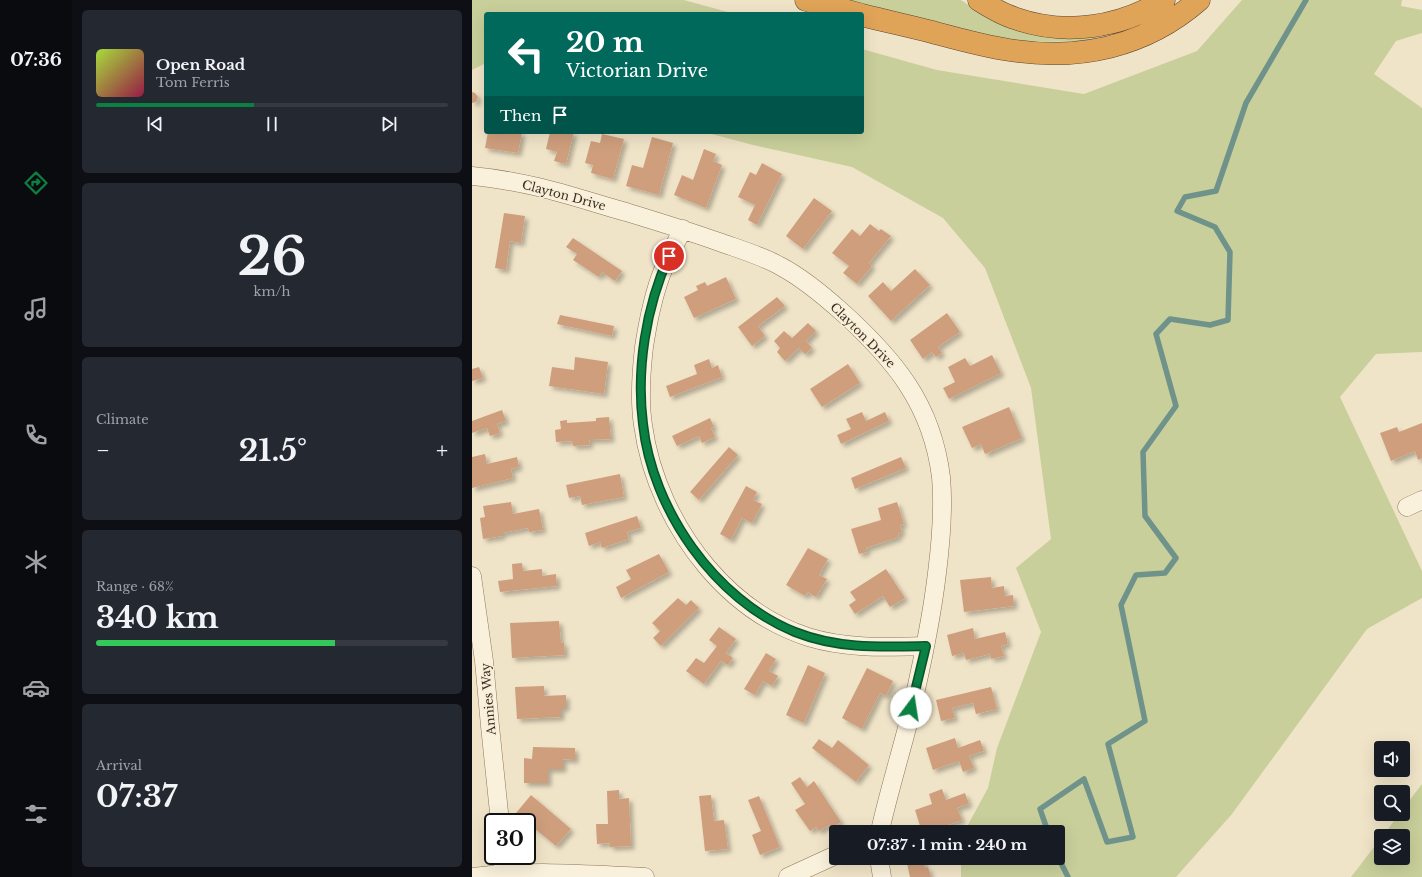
<!DOCTYPE html>
<meta charset="utf-8">
<style>
:root{--surface:#171b24;--page:#242831;--text:#f1f3f6;--muted:#9ea1a6;--line:#363941;--accent:#0b8043}
body{margin:0;font-family:"Libre Baskerville",serif;background:var(--page);color:var(--text);height:100vh;display:flex;flex-direction:column;font-size:15px;white-space:nowrap}
*{box-sizing:border-box;margin:0}
p{font-size:13px;color:var(--muted)}
.icon{flex:none;width:22px;height:22px;fill:none;stroke:currentColor;stroke-width:2;stroke-linecap:round;stroke-linejoin:round}
.map{position:relative;flex:1;overflow:hidden}
.panel{display:flex;flex-direction:column;gap:10px;padding:10px;background:#0d0f14;width:400px}
.panel>*{flex:none}
.hud{position:absolute;left:12px;top:12px;width:380px;height:122px;border-radius:4px;box-shadow:0 4px 16px #0002;background:#00695c;color:#fff;overflow:hidden}
.controls{position:absolute;left:902px;top:741px;display:grid;gap:8px}
.controls a{display:grid;place-items:center;width:36px;height:36px;border-radius:4px;background:var(--surface);box-shadow:0 4px 16px #0002;font-size:20px}
.speed{position:absolute;left:12px;top:813px;display:flex;gap:8px;font-size:20px;font-weight:700;text-align:center}
.speed>*{display:grid;place-content:center;width:52px;height:52px;border-radius:50%;background:var(--surface);box-shadow:0 4px 16px #0002;line-height:1}
.speed .limit{border:2px solid #111;border-radius:6px;background:#fff;color:#111}
.pin{position:absolute;display:grid;place-items:center;width:34px;height:34px;color:#fff;margin:-17px;border:2px solid #fff;border-radius:50%;box-shadow:0 1px 4px #0007}
.me{position:absolute;width:44px;margin:-22px;rotate:14deg;stroke-linejoin:round;filter:drop-shadow(0 0 3px #0008)}
.turn{display:flex;align-items:center;gap:14px;height:84px;padding:0 16px;font-size:18px}
.turn .icon{width:52px;height:52px;stroke-width:2.5}
.turn b{display:block;font-size:28px;line-height:34px}
.then{display:flex;align-items:center;height:38px;padding:0 16px;background:#0003;gap:8px;font-size:15px}
.big{font-size:30px;font-weight:700;line-height:1.1}
.panel .widget{flex:1;display:flex;flex-direction:column;justify-content:center;gap:6px;min-width:0;padding:0 14px;border-radius:6px;background:var(--page)}
.panel .dial{align-items:center;gap:0}
.dial b{font-size:52px;line-height:1}
.song{display:flex;align-items:center;gap:12px}
.cover{width:48px;height:48px;border-radius:6px;background:linear-gradient(135deg,hsl(80 70% 55%),hsl(340 70% 35%))}
.played{height:4px;border-radius:2px;background:linear-gradient(90deg,var(--accent) 45%,var(--line) 45%)}
.keys{display:flex;justify-content:space-around;direction:ltr}
.heat{display:flex;justify-content:space-between;align-items:center;font-size:22px;direction:ltr}
.charge{height:6px;border-radius:3px;background:linear-gradient(90deg,#34c759 68%,var(--line) 0)}
.trip{position:absolute;left:357px;top:825px;width:236px;height:40px;border-radius:4px;background:var(--surface);box-shadow:0 4px 16px #0002;font-weight:700;line-height:40px;text-align:center}
main{display:flex;flex:1;min-height:0}
.dock{display:flex;flex-direction:column;width:72px;justify-content:space-around;align-items:center;background:#090b0e;color:var(--muted)}
.dock .icon{width:28px;height:28px}
.dock .selected{color:var(--accent)}
.dock b{font-size:18px;color:var(--text)}
.map>svg:first-child{display:block}
</style>
<main>
<nav class="dock">
<b>07:36</b>
<svg class="icon selected" aria-label="directions" viewBox="0 0 24 24"><path d="M12 3l9 9-9 9-9-9zM9 14v-3h6M13 9l2 2-2 2"/></svg>
<svg class="icon" aria-label="music" viewBox="0 0 24 24"><path d="M9 18V5l10-2v13"/><circle cx="6" cy="18" r="3"/><circle cx="16" cy="16" r="3"/></svg>
<svg class="icon" aria-label="phone" viewBox="0 0 24 24"><path d="M5 4h4l2 5-3 2q2 4 5 5l2-3 5 2v4C11 20 4 13 5 4z"/></svg>
<svg class="icon" aria-label="climate" viewBox="0 0 24 24"><path d="M12 3v18M4 7l16 10M4 17L20 7"/></svg>
<svg class="icon" aria-label="car" viewBox="0 0 24 24"><path d="M5 17H2v-5l4-1 3-4h7l3 4 3 1v5h-3M9 17h6M6 11h13"/><circle cx="7" cy="17" r="2"/><circle cx="17" cy="17" r="2"/></svg>
<svg class="icon" aria-label="filters" viewBox="0 0 24 24"><path d="M4 7h16M4 17h16"/><circle cx="9" cy="7" r="2"/><circle cx="15" cy="17" r="2"/></svg>
</nav>
<section class="panel">
<div class="widget">
<div class="song"><i class="cover"></i><div><b>Open Road</b><p>Tom Ferris</p></div></div>
<div class="played"></div>
<div class="keys"><svg class="icon" aria-label="previous" viewBox="0 0 24 24"><path d="M18 5L8 12l10 7zM5 5v14"/></svg><svg class="icon" aria-label="pause" viewBox="0 0 24 24"><path d="M8 5v14M16 5v14"/></svg><svg class="icon" aria-label="next" viewBox="0 0 24 24"><path d="M6 5l10 7-10 7zM19 5v14"/></svg></div>
</div>
<div class="widget dial"><b>26</b><p>km/h</p></div>
<div class="widget"><p>Climate</p>
<div class="heat"><a>−</a><b class="big">21.5°</b><a>+</a></div>
</div>
<div class="widget"><p>Range · 68%</p><b class="big">340 km</b><div class="charge"></div></div>
<div class="widget"><p>Arrival</p><b class="big">07:37</b></div>
</section>
<div class="map">
<svg width="950" height="877" viewBox="0 0 950 877">
<defs>
<filter id="shadow"><feDropShadow dx="3.5" dy="3.5" stdDeviation="2" flood-color="#0004"/></filter>
</defs>
<rect width="100%" height="100%" fill="#f0e4c8"/>
<!-- green -->
<path fill="#c9cf9b" d="M 0,0 L 212,0 L 263,14 L 14,14 L 14,63 L 0,70 Z
M 377,0 L 489,0 L 513,16 L 625,35 L 625,38 L 606,41 L 567,42 L 536,40 L 507,34 Z
M 770,0 L 930,0 L 929,6 L 950,10 L 950,33 L 924,41 L 902,74 L 950,108 L 950,352 L 904,354 L 868,397 L 950,571 L 950,598 L 895,629 L 760,814 L 704,877 L 489,877 L 489,858 L 586,858 L 586,832 L 492,832 L 516,788 L 525,748 L 569,632 L 544,568 L 579,539 L 559,388 L 513,268 L 471,218 L 380,167 L 281,145 L 232,132 L 390,132 L 390,49 L 465,70 L 612,94 L 725,51 Z
M 950,784 L 950,877 L 879,877 L 909,838 L 909,858 L 931,858 L 931,836 L 911,836 L 927,814 L 931,814 L 931,809 Z"/>
<g fill="none" stroke-linecap="round" stroke-linejoin="round">
<!-- stream -->
<path stroke="#6f938a" stroke-width="5.5" d="M 576,832 L 568,809 L 612,779 L 635,842 L 661,837 L 636,744 L 673,721 L 649,605 L 664,575 L 693,573 L 704,558 L 673,516 L 671,452 L 704,406 L 684,334 L 698,319 L 738,325 L 756,320 L 758,252 L 743,227 L 705,211 L 713,197 L 744,191 L 774,103 L 834,0
M 586,857 L 596,877"/>
</g>
<!-- building -->
<path fill="#cf9f7d" filter="url(#shadow)" d="M 0,92 L 3,93 L 6,97 L 4,102 L 0,103 Z
M 16,132 L 50,132 L 46,153 L 13,148 Z
M 78,132 L 102,132 L 94,164 L 82,161 L 85,152 L 74,149 Z
M 130,134 L 152,139 L 141,179 L 119,173 L 121,165 L 113,163 L 119,141 L 128,143 Z
M 180,137 L 201,143 L 187,195 L 154,186 L 160,165 L 171,168 Z
M 232,149 L 244,154 L 241,161 L 250,165 L 234,208 L 202,195 L 210,175 L 221,180 Z
M 290,163 L 310,174 L 285,225 L 276,220 L 283,205 L 266,197 L 278,172 L 284,175 Z
M 342,198 L 360,211 L 331,249 L 314,236 Z
M 32,213 L 53,216 L 49,243 L 38,241 L 34,270 L 23,268 Z
M 398,224 L 407,231 L 409,229 L 419,236 L 397,263 L 400,266 L 385,284 L 371,273 L 377,266 L 360,253 L 380,229 L 388,236 Z
M 101,238 L 150,271 L 143,281 L 130,272 L 127,277 L 101,260 L 105,254 L 94,247 Z
M 443,269 L 458,285 L 419,321 L 396,296 L 411,282 L 419,291 Z
M 254,277 L 264,299 L 222,318 L 212,297 L 226,290 L 224,286 L 233,282 L 235,286 Z
M 305,297 L 313,306 L 286,326 L 293,336 L 280,346 L 266,327 Z
M 475,313 L 488,332 L 466,347 L 470,353 L 464,357 L 460,352 L 451,359 L 438,340 Z
M 88,315 L 142,326 L 140,336 L 85,324 Z
M 336,323 L 344,331 L 334,341 L 340,348 L 333,354 L 327,348 L 313,361 L 305,352 L 308,348 L 302,341 L 312,331 L 320,338 Z
M 520,355 L 529,373 L 477,399 L 471,388 L 483,382 L 476,367 L 493,358 L 498,366 Z
M 103,357 L 136,362 L 132,394 L 77,386 L 80,367 L 102,370 Z
M 237,359 L 240,368 L 246,365 L 250,377 L 198,397 L 194,386 L 225,374 L 222,365 Z
M 376,364 L 388,383 L 350,407 L 338,389 Z
M 7,367 L 11,378 L 0,381 L 0,369 Z
M 537,407 L 550,438 L 513,454 L 509,444 L 500,448 L 490,427 Z
M 30,410 L 34,421 L 25,424 L 28,433 L 18,436 L 15,428 L 0,433 L 0,421 Z
M 390,412 L 394,421 L 413,412 L 417,421 L 369,444 L 365,435 L 379,429 L 374,419 Z
M 137,417 L 139,439 L 117,440 L 118,445 L 101,446 L 100,441 L 84,442 L 83,430 L 89,429 L 88,421 L 95,420 L 95,423 L 124,421 L 124,418 Z
M 238,418 L 242,427 L 239,428 L 243,437 L 230,443 L 227,436 L 205,446 L 200,436 Z
M 950,423 L 950,458 L 946,460 L 943,451 L 919,461 L 908,433 L 925,427 L 927,432 Z
M 257,447 L 266,455 L 227,500 L 218,492 Z
M 13,454 L 15,464 L 45,457 L 47,467 L 39,469 L 41,478 L 0,488 L 0,457 Z
M 429,457 L 434,468 L 383,489 L 379,478 Z
M 148,474 L 152,497 L 110,505 L 108,496 L 97,498 L 94,485 Z
M 274,486 L 285,492 L 281,500 L 290,504 L 280,523 L 270,518 L 259,540 L 248,534 Z
M 39,502 L 41,514 L 67,509 L 71,530 L 57,532 L 56,528 L 30,533 L 30,536 L 11,539 L 8,518 L 13,517 L 11,506 Z
M 425,502 L 432,524 L 428,525 L 430,532 L 426,534 L 427,537 L 394,548 L 395,552 L 387,554 L 379,529 L 409,520 L 406,508 Z
M 165,516 L 169,528 L 155,532 L 157,539 L 130,548 L 128,542 L 117,546 L 113,533 Z
M 336,548 L 356,559 L 347,575 L 355,579 L 344,597 L 336,592 L 333,596 L 314,585 Z
M 187,554 L 197,572 L 149,598 L 144,587 L 159,579 L 154,570 Z
M 50,563 L 51,571 L 70,569 L 70,576 L 84,574 L 85,586 L 28,592 L 26,581 L 41,579 L 40,564 Z
M 414,569 L 433,598 L 418,607 L 411,596 L 383,614 L 377,605 L 384,600 L 378,592 Z
M 519,577 L 520,588 L 532,586 L 533,596 L 541,595 L 542,606 L 492,612 L 488,580 Z
M 206,598 L 214,605 L 219,600 L 227,608 L 189,646 L 181,638 L 188,631 L 180,623 Z
M 87,621 L 89,643 L 92,642 L 93,655 L 40,658 L 38,623 Z
M 247,627 L 264,639 L 254,653 L 261,658 L 256,665 L 249,661 L 232,684 L 214,671 L 224,658 L 232,663 L 245,646 L 237,640 Z
M 501,628 L 503,639 L 533,632 L 536,644 L 529,646 L 532,656 L 519,659 L 518,654 L 494,660 L 492,653 L 480,656 L 475,635 Z
M 294,653 L 304,659 L 297,671 L 306,676 L 300,686 L 291,681 L 283,695 L 272,689 Z
M 336,665 L 353,673 L 332,723 L 314,715 Z
M 395,668 L 421,681 L 414,696 L 408,693 L 390,729 L 370,718 Z
M 72,686 L 72,696 L 94,695 L 94,708 L 89,708 L 89,717 L 45,719 L 43,687 Z
M 519,687 L 525,709 L 504,714 L 501,703 L 480,708 L 483,718 L 469,721 L 464,700 Z
M 483,738 L 486,748 L 508,740 L 512,751 L 497,756 L 502,768 L 491,772 L 487,761 L 461,770 L 454,748 Z
M 347,739 L 360,748 L 366,740 L 397,765 L 384,782 L 340,748 Z
M 61,747 L 103,748 L 103,760 L 91,759 L 91,769 L 76,769 L 76,783 L 52,783 L 52,758 L 60,759 Z
M 328,777 L 335,787 L 342,781 L 369,822 L 359,829 L 357,825 L 347,831 L 344,827 L 338,831 L 323,810 L 333,804 L 319,783 Z
M 470,789 L 474,800 L 493,793 L 497,804 L 485,808 L 490,820 L 456,832 L 450,832 L 443,810 L 460,804 L 457,794 Z
M 147,790 L 147,799 L 157,798 L 159,846 L 138,847 L 138,843 L 125,844 L 124,824 L 136,824 L 135,791 Z
M 59,795 L 99,829 L 84,846 L 44,813 Z
M 239,795 L 242,821 L 252,820 L 256,849 L 233,851 L 227,796 Z
M 287,796 L 308,847 L 288,855 L 280,835 L 289,831 L 276,800 Z
M 451,859 L 453,868 L 456,867 L 459,877 L 438,877 L 435,863 Z"/>
<g fill="none" stroke-linecap="round" stroke-linejoin="round">
<defs>
<path id="minor" d="M 0,176 C 22,178 44,182 66,187 C 96,194 125,204 154,212 C 187,222 219,232 250,243 C 270,250 290,256 308,266 C 331,278 351,295 370,312 C 422,359 460,404 469,477 C 472,509 469,541 465,573 C 459,624 448,674 436,724 C 427,759 416,795 408,831
M 211,229 C 204,243 196,256 191,270 C 181,295 176,321 172,347 C 169,373 167,399 171,425 C 178,477 202,528 235,567 C 262,599 296,624 336,637 C 375,649 414,647 453,646
M 935,507 L 950,500
M 0,576 L 12,661 L 18,726 L 28,822
M 30,856 L 31,874
M 407,858 L 410,877
M 0,877 C 57,870 115,874 173,877
M 316,877 L 364,855"/>
<path id="motorway" d="M 334,0 L 387,14
M 507,0 C 518,7 530,14 542,18 C 592,36 648,28 692,0
M 390,15 C 413,21 437,26 460,32 C 486,39 511,46 537,50 C 607,61 673,47 727,0"/>
</defs>
<!-- minor casing -->
<use href="#minor" stroke="#8d765c" stroke-width="19"/>
<!-- motorway casing -->
<use href="#motorway" stroke="#5b4430" stroke-width="23"/>
<!-- minor -->
<use href="#minor" stroke="#faf1dc" stroke-width="18"/>
<!-- motorway -->
<use href="#motorway" stroke="#e0a458" stroke-width="22"/>
</g>
<g fill="none" stroke-linecap="round" stroke-linejoin="round">
<defs>
<path id="route" d="M 197,256 C 174,307 164,369 171,424 C 180,509 243,600 323,632 C 366,649 408,647 454,646 L 439,708"/>
</defs>
<!-- route casing -->
<use href="#route" stroke="#07532c" stroke-width="10"/>
<!-- route -->
<use href="#route" stroke="#0b8043" stroke-width="7"/>
</g>
<g text-anchor="middle" dominant-baseline="central" stroke-width="3" stroke-linejoin="round" paint-order="stroke">
<!-- street labels -->
<g font-size="12" fill="#3d2e20" stroke="#f7eed8">
<text transform="translate(92 195) rotate(15)">Clayton Drive</text>
<text transform="translate(391 335) rotate(45)">Clayton Drive</text>
<text transform="translate(16 699) rotate(-95)">Annies Way</text>
</g>
</g>
</svg>
<div class="controls">
<a><svg class="icon" aria-label="sound" viewBox="0 0 24 24"><path d="M4 9h4l5-4v14l-5-4H4zM17 9q2 3 0 6"/></svg></a>
<a><svg class="icon" aria-label="search" viewBox="0 0 24 24"><circle cx="10" cy="10" r="6"/><path d="M15 15l6 6"/></svg></a>
<a><svg class="icon" aria-label="layers" viewBox="0 0 24 24"><path d="M12 4l9 5-9 5-9-5zM3 14l9 5 9-5"/></svg></a>
</div>
<div class="speed"><div class="limit">30</div></div>
<div class="pin" style="left:197px;top:256px;background:#d93025"><svg class="icon" aria-label="arrive" viewBox="0 0 24 24"><path d="M6 21V4h12l-3 4 3 4H6"/></svg></div>
<svg class="me" style="left:439px;top:708px" viewBox="-20 -20 40 40"><circle r="19" fill="#fff"/><path d="M0-13L10 11 0 6-10 11z" fill="#0b8043"/></svg>
<div class="trip">07:37 · 1 min · 240 m</div>
<div class="hud">
<div class="turn"><svg class="icon" aria-label="left" viewBox="0 0 24 24"><path d="M17 20v-9H6M10 6l-5 5 5 5"/></svg><div><b>20 m</b>Victorian Drive</div></div>
<div class="then">Then<svg class="icon" aria-label="arrive" viewBox="0 0 24 24"><path d="M6 21V4h12l-3 4 3 4H6"/></svg></div>
</div>
</div>
</main>
